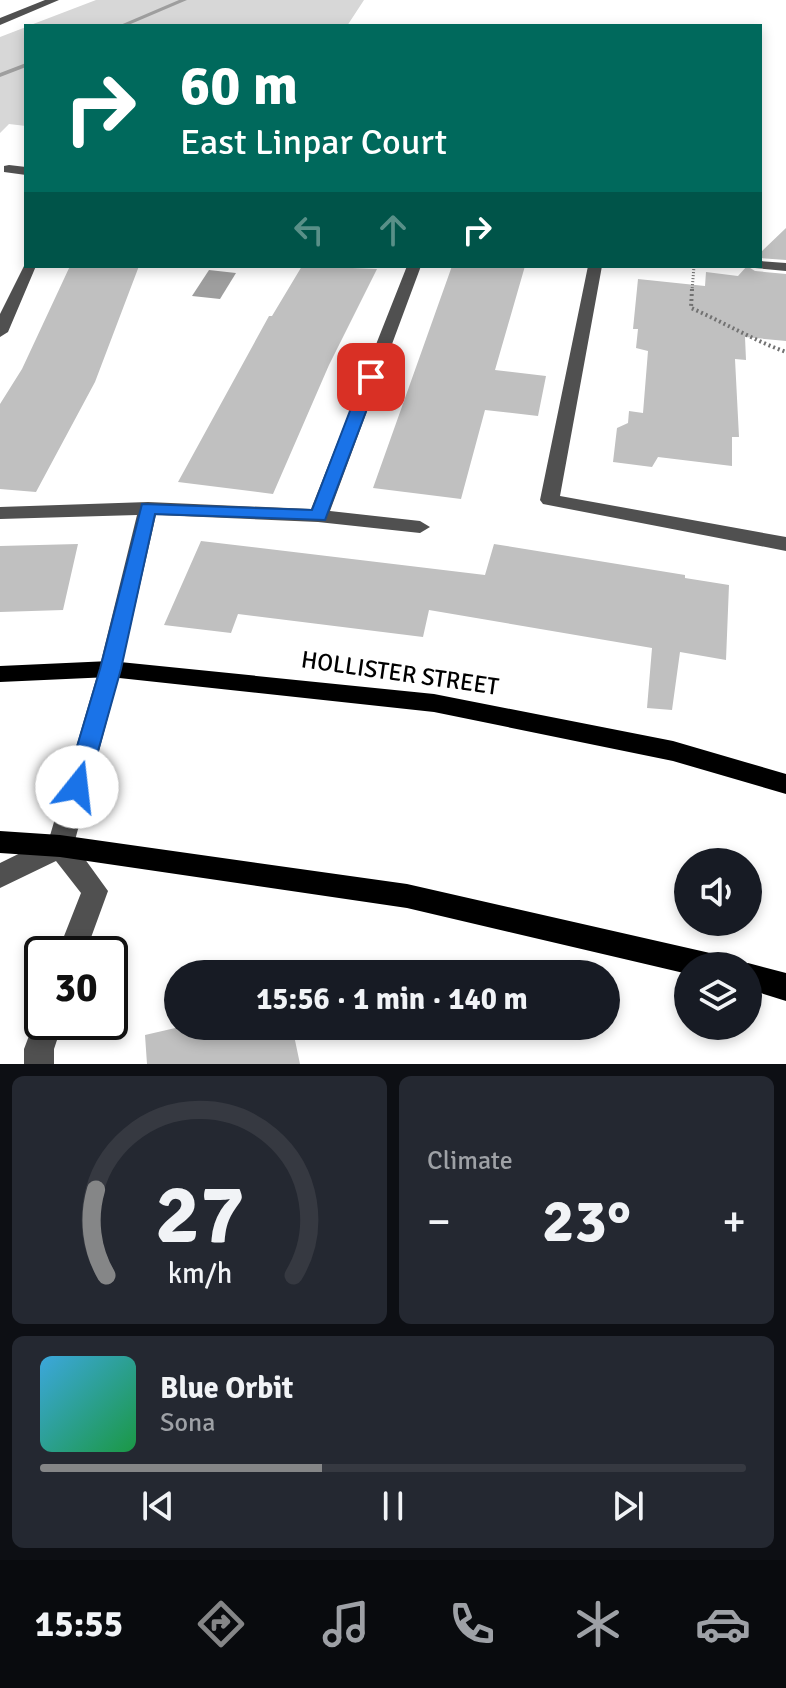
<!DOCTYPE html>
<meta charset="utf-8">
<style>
:root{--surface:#171b24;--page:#242831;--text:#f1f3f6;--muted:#9ea1a6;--line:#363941;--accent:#858687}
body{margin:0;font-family:Signika,sans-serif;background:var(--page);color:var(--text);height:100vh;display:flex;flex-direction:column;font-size:30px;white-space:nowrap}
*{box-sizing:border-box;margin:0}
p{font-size:26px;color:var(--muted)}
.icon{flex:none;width:44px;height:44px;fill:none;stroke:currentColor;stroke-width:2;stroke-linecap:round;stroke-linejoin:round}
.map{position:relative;height:1064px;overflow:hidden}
.sheet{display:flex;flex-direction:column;gap:12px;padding:12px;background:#0d0f14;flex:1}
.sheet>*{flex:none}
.banner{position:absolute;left:24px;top:24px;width:738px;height:244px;border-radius:0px;box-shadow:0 4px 12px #0003;background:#00695c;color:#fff;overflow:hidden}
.controls{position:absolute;left:674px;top:848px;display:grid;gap:16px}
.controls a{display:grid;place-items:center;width:88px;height:88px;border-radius:50%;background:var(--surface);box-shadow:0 4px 12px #0003;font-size:40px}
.speed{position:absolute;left:24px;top:936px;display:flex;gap:16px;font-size:40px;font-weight:700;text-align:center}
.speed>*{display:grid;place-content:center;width:104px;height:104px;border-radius:50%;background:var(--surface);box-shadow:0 4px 12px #0003;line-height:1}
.speed .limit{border:4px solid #111;border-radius:12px;background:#fff;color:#111}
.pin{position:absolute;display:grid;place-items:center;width:68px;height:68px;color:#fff;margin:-34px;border-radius:16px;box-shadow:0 4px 12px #0006}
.me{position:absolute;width:88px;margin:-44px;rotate:16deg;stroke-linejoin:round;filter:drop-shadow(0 0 6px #0008)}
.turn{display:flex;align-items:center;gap:28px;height:168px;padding:0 24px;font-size:36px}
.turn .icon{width:104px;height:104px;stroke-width:2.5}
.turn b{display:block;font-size:56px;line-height:68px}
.lanes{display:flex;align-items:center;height:76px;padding:0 24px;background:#0003;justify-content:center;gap:40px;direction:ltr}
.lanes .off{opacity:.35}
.big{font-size:60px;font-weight:700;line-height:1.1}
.sheet .card{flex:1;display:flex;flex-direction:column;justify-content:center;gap:12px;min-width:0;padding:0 28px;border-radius:12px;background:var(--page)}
.sheet .dial{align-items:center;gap:0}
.dial svg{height:208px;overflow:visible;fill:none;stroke:var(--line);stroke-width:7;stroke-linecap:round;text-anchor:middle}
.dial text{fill:var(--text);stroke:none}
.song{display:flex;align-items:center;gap:24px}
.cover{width:96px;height:96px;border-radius:12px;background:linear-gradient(135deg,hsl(200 70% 55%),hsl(140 70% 35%))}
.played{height:8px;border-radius:4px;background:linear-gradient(90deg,var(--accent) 40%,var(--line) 40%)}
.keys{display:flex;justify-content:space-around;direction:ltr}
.heat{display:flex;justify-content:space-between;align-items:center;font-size:44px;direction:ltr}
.sheet .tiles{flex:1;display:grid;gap:12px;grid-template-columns:1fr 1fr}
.card:last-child{grid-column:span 2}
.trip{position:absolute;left:164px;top:960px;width:456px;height:80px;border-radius:40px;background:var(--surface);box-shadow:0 4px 12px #0003;font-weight:700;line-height:80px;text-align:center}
.dock{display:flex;height:128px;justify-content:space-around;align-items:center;background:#090b0e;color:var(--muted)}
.dock .icon{width:56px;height:56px}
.dock .current{color:var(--accent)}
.dock b{font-size:36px;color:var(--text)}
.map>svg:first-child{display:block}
</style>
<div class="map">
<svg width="786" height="1064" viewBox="0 0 786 1064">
<rect width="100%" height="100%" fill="#fff"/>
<!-- green -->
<path fill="#d7d7d7" d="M 96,0 L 364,0 L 347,26 L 28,26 Z
M 26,27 L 26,126 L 9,124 L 0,133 L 0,37 Z"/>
<!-- water -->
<path fill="#9e9e9e" d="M 209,270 L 236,273 L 220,299 L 192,296 Z"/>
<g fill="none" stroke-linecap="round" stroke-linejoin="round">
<!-- stream -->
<path fill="#9e9e9e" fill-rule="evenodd" d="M 179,0 L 187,0 L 126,26 L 118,26 Z
M 26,63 L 26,67 L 0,77 L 0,73 Z"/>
</g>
<!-- building -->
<path fill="#c0c0c0" d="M 786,228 L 786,260 L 760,258 L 760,253 Z
M 70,266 L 139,266 L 95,382 L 36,492 L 0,489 L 0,404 L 22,369 Z
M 302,266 L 377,269 L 329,365 L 273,494 L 178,482 L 269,316 L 272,316 Z
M 452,266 L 525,266 L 495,370 L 546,376 L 538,416 L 485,410 L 461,499 L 373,488 Z
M 747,266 L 755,271 L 786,274 L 786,341 L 745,337 L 746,360 L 735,359 L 739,437 L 732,437 L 732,466 L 658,457 L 652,467 L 613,462 L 617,428 L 628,423 L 629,411 L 643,413 L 648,351 L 636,348 L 638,329 L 633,329 L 638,279 L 705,286 L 706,272 L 738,276 Z
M 201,541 L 485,575 L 494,544 L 685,575 L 685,578 L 729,585 L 726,660 L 680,652 L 672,710 L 647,708 L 652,648 L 429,610 L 423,637 L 238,614 L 231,633 L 164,625 Z
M 78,544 L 63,610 L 0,612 L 0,546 Z
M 184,1026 L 292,1026 L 300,1064 L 147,1064 L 145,1035 Z"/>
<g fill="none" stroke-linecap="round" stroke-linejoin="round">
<!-- path-far1 -->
<path stroke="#727272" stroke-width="3" stroke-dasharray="1 2" stroke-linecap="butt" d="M 692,291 L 694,266"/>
<!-- path -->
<path stroke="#727272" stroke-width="4" stroke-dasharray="2 3" stroke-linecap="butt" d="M 692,289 L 691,308 C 723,322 753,340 786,352"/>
<!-- minor -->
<path fill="#505050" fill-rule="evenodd" d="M 45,0 L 59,0 L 0,25 L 0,18 Z
M 9,165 L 26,167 L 26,175 L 4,172 L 4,166 Z
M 760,261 L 786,263 L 786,271 L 755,268 L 753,266 L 760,266 Z
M 26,262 L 26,266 L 36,266 L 8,332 L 0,337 L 0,314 Z
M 407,266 L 421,266 L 330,511 L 420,521 L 430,527 L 420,533 L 318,522 L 156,515 L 121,669 L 74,844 L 108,891 L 85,954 L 57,954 L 81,893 L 56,861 L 0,888 L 0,863 L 49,839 L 99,669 L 137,515 L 0,519 L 0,507 L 148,502 L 311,509 Z
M 588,266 L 602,266 L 560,496 L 786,537 L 786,551 L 543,504 L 540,500 Z
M 42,1010 L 42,1022 L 63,1022 L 54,1049 L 54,1064 L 24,1064 L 24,1049 L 38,1012 Z"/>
<!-- major -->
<path fill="#000" fill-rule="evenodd" d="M 110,661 L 434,694 L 673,741 L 786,774 L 786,794 L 673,761 L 434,712 L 110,677 L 0,682 L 0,666 Z
M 0,831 L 60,835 L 407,884 L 710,953 L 720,957 L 724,966 L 688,966 L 688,974 L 407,908 L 60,857 L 0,853 Z
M 748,963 L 786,973 L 786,1001 L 748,989 L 748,966 L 739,966 Z"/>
</g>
<!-- route -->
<path fill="#1a73e8" stroke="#114b97" stroke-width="2" d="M 371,373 L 379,377 L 325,520 L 155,514 L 121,669 L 88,787 L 85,793 L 77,796 L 69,793 L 65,787 L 100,669 L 142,504 L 312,510 L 363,377 Z"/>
<g text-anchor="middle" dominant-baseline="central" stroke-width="8" stroke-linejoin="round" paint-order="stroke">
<!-- street labels -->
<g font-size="24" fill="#000" stroke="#fff">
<text transform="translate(400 673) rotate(8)">HOLLISTER STREET</text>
</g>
</g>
</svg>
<div class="controls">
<a><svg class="icon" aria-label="sound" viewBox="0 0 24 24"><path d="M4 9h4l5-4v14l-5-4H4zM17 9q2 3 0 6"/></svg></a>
<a><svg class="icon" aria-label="layers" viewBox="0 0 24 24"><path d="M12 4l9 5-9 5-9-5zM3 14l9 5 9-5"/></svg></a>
</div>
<div class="speed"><div class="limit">30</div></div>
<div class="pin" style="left:371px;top:377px;background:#d93025"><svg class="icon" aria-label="arrive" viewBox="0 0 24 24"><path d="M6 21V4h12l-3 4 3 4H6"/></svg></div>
<svg class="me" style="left:77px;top:787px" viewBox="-20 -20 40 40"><circle r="19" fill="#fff"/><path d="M0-13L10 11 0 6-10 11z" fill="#1a73e8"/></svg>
<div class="trip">15:56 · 1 min · 140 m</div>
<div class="banner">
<div class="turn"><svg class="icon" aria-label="right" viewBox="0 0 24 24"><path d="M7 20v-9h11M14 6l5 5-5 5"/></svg><div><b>60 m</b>East Linpar Court</div></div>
<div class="lanes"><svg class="icon off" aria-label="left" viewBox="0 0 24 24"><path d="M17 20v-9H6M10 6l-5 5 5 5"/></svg><svg class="icon off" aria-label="ahead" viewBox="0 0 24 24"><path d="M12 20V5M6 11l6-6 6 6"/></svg><svg class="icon" aria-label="right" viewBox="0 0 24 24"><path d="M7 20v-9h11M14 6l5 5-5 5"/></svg></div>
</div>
</div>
<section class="sheet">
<div class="tiles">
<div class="card dial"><svg viewBox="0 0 100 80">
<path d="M14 69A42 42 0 1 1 86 69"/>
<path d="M14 69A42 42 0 0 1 10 36" stroke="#858687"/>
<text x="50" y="56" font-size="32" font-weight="700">27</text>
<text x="50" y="72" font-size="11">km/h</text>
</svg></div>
<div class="card"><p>Climate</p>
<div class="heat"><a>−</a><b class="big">23°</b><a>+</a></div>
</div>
<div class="card">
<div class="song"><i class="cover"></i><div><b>Blue Orbit</b><p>Sona</p></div></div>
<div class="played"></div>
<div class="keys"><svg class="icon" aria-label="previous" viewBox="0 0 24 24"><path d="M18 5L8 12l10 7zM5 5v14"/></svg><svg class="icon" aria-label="pause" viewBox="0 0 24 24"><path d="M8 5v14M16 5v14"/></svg><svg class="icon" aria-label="next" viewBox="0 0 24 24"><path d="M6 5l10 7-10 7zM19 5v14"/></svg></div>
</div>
</div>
</section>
<nav class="dock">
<b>15:55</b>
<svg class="icon current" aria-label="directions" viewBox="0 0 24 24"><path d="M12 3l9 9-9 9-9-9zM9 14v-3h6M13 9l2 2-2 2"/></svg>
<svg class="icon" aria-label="music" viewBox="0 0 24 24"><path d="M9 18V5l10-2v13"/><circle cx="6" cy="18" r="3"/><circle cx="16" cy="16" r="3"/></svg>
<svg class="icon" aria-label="phone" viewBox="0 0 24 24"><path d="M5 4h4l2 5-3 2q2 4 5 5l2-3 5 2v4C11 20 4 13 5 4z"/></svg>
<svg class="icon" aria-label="climate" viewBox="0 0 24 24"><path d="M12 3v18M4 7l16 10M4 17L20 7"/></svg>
<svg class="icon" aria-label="car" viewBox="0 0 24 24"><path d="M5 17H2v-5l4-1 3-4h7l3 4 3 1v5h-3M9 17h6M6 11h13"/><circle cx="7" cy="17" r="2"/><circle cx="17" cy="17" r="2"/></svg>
</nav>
